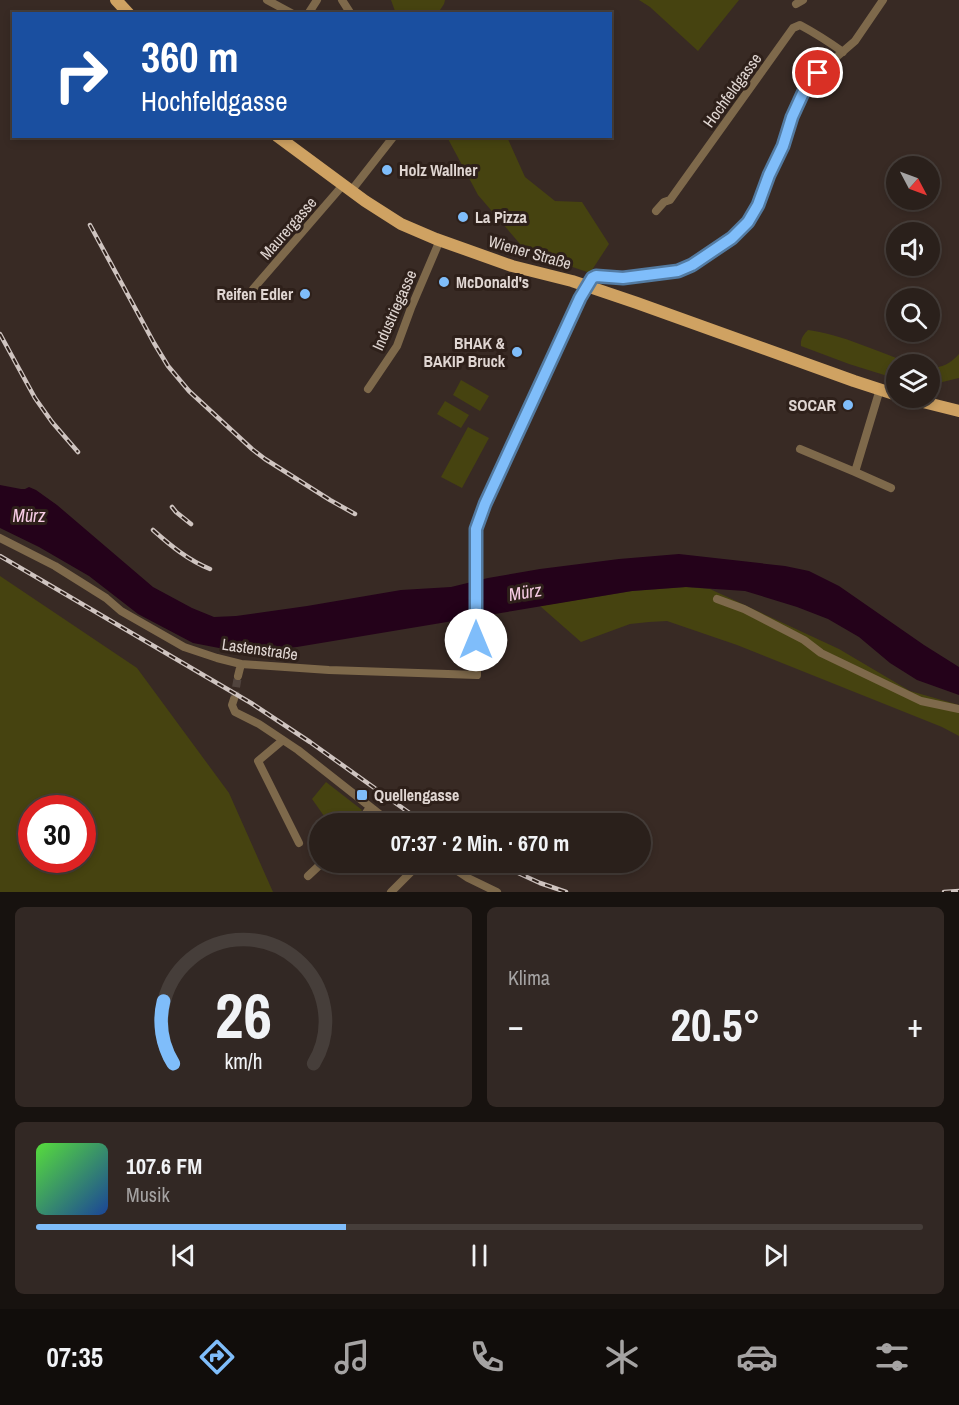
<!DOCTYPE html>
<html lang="de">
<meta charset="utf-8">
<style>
:root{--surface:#2a201b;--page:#322824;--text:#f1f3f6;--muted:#a5a3a3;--line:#463e3a;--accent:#7fbdfa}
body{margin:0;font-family:"Archivo Narrow",sans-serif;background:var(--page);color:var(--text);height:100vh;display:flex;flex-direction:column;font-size:22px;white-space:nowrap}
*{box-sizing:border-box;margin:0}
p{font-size:20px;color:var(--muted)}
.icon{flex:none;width:33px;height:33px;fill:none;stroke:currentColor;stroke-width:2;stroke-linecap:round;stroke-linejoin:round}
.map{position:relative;height:892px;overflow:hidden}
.panel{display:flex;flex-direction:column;gap:15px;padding:15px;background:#17120f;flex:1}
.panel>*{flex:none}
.guide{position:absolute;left:12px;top:12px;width:600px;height:126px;border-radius:0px;box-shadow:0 3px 9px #0003,0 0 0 2px var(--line);background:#1a4fa0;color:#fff;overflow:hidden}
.needle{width:39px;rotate:131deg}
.buttons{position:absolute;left:886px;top:156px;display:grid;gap:12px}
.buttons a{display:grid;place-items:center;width:54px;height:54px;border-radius:50%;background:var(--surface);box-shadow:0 3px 9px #0003,0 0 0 2px var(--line);font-size:30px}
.speed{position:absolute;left:18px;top:795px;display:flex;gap:12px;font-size:30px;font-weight:700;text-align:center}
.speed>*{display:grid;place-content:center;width:78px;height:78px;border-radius:50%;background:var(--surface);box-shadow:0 3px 9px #0003,0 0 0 2px var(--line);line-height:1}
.speed .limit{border:9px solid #d22;background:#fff;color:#111}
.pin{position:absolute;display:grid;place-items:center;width:51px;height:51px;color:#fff;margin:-26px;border:3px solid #fff;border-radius:50%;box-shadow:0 2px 6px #0007}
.me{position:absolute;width:66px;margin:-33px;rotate:0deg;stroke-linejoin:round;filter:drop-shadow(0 0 4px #0008)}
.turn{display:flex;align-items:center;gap:21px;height:126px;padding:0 30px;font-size:27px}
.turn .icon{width:78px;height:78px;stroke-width:2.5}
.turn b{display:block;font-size:42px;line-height:51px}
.big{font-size:45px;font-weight:700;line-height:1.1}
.panel .tile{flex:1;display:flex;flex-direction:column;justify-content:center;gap:9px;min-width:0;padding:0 21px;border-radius:9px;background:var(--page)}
.panel .dial{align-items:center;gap:0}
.dial svg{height:156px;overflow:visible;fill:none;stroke:var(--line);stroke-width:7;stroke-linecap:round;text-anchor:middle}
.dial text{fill:var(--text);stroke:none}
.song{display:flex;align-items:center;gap:18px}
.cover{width:72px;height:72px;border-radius:9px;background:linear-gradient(135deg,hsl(110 70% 55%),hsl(220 70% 35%))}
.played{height:6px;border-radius:3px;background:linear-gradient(90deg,var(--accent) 35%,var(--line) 35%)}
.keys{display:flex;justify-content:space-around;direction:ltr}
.heat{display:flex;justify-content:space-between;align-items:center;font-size:33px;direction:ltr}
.panel .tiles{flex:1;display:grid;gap:15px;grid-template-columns:1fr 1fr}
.tile:last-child{grid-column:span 2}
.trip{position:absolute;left:309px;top:813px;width:342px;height:60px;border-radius:30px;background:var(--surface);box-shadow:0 3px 9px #0003,0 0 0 2px var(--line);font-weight:700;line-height:60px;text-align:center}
.tab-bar{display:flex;height:96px;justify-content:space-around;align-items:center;background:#110d0b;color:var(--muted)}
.tab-bar .icon{width:42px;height:42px}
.tab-bar .active{color:var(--accent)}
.tab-bar b{font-size:27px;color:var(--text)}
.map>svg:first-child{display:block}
</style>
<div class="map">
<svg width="959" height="892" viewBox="0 0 959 892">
<rect width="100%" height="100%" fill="#382a24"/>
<!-- green -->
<path fill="#464310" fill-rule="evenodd" d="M 391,0 L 445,0 L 444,4 L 438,13 L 396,14 Z
M 639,0 L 739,0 L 698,51 L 650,7 Z
M 447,137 L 507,137 L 525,177 L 555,201 L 582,202 L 609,244 L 590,273 L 526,251 L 478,195 Z
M 808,330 C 841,334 881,353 912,364 L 897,364 L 897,379 L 849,364 L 801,346 C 800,339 804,334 808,330 Z
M 959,354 L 959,378 L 930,385 L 930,368 C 942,368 951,363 959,354 Z
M 461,380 L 489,396 L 480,411 L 453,395 Z
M 445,401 L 469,415 L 461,428 L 437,414 Z
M 468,427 L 489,438 L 462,488 L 441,477 Z
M 0,576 L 137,668 L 229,793 L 273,892 L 0,892 ZM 32,808 L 82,808 L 82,860 L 32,860 Z
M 686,587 L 710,589 L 839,649 L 910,691 L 959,705 L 959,736 L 942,727 L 737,645 L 667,621 L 649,622 L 630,624 L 581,642 L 540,606 L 632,591 Z
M 326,782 L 362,810 L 353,823 L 329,823 L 312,799 Z"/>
<!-- water -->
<path fill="#24021a" d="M 0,485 L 21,489 L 25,489 L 29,487 L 36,490 L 57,505 L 153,587 L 192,608 L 214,617 L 236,616 L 307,606 L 401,590 L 451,587 L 488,578 L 540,569 L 619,559 L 679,554 L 785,566 L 809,571 L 839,586 L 924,645 L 959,667 L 959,695 L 917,680 L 890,663 L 859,637 L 828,619 L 797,607 L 745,591 L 686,587 L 632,591 L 297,647 L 245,653 L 193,643 L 138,614 L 89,576 L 39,547 L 0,528 Z"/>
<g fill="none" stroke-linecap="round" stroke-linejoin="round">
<!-- street-tunnel -->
<path stroke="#51443e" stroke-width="8" stroke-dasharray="8 4" stroke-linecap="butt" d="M 234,699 L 238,676"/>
<!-- street -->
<path stroke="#7e694b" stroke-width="8" d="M 267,0 L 293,14
M 342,0 L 351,14
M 796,4 L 803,0
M 308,14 L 317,0
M 351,191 L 394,136
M 656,211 L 664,202 L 670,200 L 793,28 L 800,25 C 815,33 829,42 843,52
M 253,289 L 343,185
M 368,389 L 397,346 L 411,308 L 440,240
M 880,389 L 855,472 L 891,488
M 800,449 L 855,472
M 0,538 L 55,566 L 106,598 L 121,611 L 184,647 L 217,658 L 241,664 L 256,665 L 329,670 L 477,675 L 476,529 L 485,504 L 580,298 L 592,278 L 596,276 L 623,278 L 678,271 L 692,265 L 732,238 L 748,222 L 758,205 L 769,175 L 783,146 L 792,117 L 803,93 L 818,73 L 855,41 L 883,0
M 717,599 L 744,609 L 804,640 L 821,653 L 921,701 L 959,709
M 238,676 L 241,664
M 234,699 L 232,705 L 235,712 L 259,724 L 298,750 L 392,824
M 283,740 L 258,761 L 299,843
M 359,824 L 370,807
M 444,862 L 468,878 L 497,892
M 308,876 L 323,862
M 391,892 L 421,862"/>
<!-- primary -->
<path stroke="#cfa262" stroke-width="12" d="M 116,0 L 129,14
M 277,136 L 365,201 L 401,224 L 436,239 L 512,266 L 572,281 L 637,303 L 854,381 L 897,395
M 907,398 L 959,411"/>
<defs>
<path id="rail" d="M 90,225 L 154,343 L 168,366 L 189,391 L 252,449 L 265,459 L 330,500 L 355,514
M 0,334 L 35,398 L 52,422 L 78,452
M 172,507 L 176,512 L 191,524
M 153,530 C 171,546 188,560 210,569
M 0,556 L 251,703 L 310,742 L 425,824
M 494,862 L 540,883 L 566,892
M 944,892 L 959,891"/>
</defs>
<!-- rail casing -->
<use href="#rail" stroke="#cfc4c0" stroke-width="4.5"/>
<!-- rail -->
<use href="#rail" stroke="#2e201a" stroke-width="2" stroke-dasharray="7" stroke-linecap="butt"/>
</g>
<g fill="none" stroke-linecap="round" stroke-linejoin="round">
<defs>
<path id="route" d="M 476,640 L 476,529 L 485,504 L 580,298 L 592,278 L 596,276 L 623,278 L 678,271 L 692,265 L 732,238 L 748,222 L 758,205 L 769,175 L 783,146 L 792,117 L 803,93 L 818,73"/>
</defs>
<!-- route casing -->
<use href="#route" stroke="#537ba2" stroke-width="15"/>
<!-- route -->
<use href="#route" stroke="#7fbdfa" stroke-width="10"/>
</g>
<!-- markers -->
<g fill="#7fbdfa" stroke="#2e201a" stroke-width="2">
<circle cx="387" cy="170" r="6"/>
<circle cx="463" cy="217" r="6"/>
<circle cx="444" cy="282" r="6"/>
<circle cx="305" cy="294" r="6"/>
<circle cx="517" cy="352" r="6"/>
<circle cx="848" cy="405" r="6"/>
<rect x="356" y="789" width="12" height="12" rx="3"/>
</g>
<g text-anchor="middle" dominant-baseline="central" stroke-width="6" stroke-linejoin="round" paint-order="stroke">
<!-- street labels -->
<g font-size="16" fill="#e0d6d2" stroke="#2e201a">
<text transform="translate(732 90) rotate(-54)">Hochfeldgasse</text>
<text transform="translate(288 228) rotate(-49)">Maurergasse</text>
<text transform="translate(530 252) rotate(16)">Wiener Straße</text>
<text transform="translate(394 310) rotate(-66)">Industriegasse</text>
<text transform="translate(260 649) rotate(8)">Lastenstraße</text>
</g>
<!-- poi labels -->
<g font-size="16" font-weight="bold" fill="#e0d6d2" stroke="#2e201a" text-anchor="start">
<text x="399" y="170">Holz Wallner</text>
<text x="475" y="217">La Pizza</text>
<text x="456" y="282">McDonald's</text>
<text x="293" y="294" text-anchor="end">Reifen Edler</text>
<text x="505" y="343" text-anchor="end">BHAK &amp;<tspan x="505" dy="18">BAKIP Bruck</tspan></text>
<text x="836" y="405" text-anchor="end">SOCAR</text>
<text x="374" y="795">Quellengasse</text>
</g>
<!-- water labels -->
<g font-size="18" font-style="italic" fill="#f7cce5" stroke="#2e201a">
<text x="29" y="515">Mürz</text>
<text transform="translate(525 592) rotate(-9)">Mürz</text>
</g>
</g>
</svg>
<div class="buttons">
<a><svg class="needle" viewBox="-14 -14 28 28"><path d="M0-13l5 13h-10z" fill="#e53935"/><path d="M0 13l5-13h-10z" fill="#a5a3a3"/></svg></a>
<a><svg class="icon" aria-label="sound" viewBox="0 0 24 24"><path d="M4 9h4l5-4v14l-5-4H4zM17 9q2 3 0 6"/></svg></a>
<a><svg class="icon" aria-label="search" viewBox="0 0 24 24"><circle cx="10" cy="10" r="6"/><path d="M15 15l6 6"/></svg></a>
<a><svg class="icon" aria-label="layers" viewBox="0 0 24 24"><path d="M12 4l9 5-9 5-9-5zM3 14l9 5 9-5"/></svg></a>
</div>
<div class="speed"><div class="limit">30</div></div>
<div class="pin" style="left:818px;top:73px;background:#d93025"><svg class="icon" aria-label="arrive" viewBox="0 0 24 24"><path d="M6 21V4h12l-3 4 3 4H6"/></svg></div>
<svg class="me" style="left:476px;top:640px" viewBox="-20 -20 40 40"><circle r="19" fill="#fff"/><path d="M0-13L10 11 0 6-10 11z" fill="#7fbdfa"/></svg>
<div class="trip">07:37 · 2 Min. · 670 m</div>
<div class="guide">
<div class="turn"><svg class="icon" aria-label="right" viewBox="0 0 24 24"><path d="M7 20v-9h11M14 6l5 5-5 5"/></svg><div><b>360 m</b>Hochfeldgasse</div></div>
</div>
</div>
<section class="panel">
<div class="tiles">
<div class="tile dial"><svg viewBox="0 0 100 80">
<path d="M14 69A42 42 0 1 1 86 69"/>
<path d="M14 69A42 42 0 0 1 9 37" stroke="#7fbdfa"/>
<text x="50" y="56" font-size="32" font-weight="700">26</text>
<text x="50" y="72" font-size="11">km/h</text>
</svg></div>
<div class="tile"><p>Klima</p>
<div class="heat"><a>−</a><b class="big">20.5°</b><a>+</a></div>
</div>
<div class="tile">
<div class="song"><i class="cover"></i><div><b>107.6 FM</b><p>Musik</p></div></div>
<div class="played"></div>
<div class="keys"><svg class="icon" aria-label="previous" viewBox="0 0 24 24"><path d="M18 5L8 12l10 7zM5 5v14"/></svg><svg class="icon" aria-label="pause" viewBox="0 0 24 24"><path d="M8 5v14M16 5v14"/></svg><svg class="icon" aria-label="next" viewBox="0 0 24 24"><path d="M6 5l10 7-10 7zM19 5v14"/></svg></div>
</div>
</div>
</section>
<nav class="tab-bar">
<b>07:35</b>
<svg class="icon active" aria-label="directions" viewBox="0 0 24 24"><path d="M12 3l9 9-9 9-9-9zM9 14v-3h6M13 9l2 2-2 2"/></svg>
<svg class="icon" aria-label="music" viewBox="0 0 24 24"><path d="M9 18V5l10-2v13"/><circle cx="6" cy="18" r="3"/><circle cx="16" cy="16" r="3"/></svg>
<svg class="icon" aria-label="phone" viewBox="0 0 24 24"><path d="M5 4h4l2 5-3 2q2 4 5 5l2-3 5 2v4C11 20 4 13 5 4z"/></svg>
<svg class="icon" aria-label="climate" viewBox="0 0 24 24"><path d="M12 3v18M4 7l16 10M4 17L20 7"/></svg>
<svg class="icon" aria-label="car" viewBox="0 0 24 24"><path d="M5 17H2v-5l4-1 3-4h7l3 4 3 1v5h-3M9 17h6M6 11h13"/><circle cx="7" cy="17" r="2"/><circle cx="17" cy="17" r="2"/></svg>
<svg class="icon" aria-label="filters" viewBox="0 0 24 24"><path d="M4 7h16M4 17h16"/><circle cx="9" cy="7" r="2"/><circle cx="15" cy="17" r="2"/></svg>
</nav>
